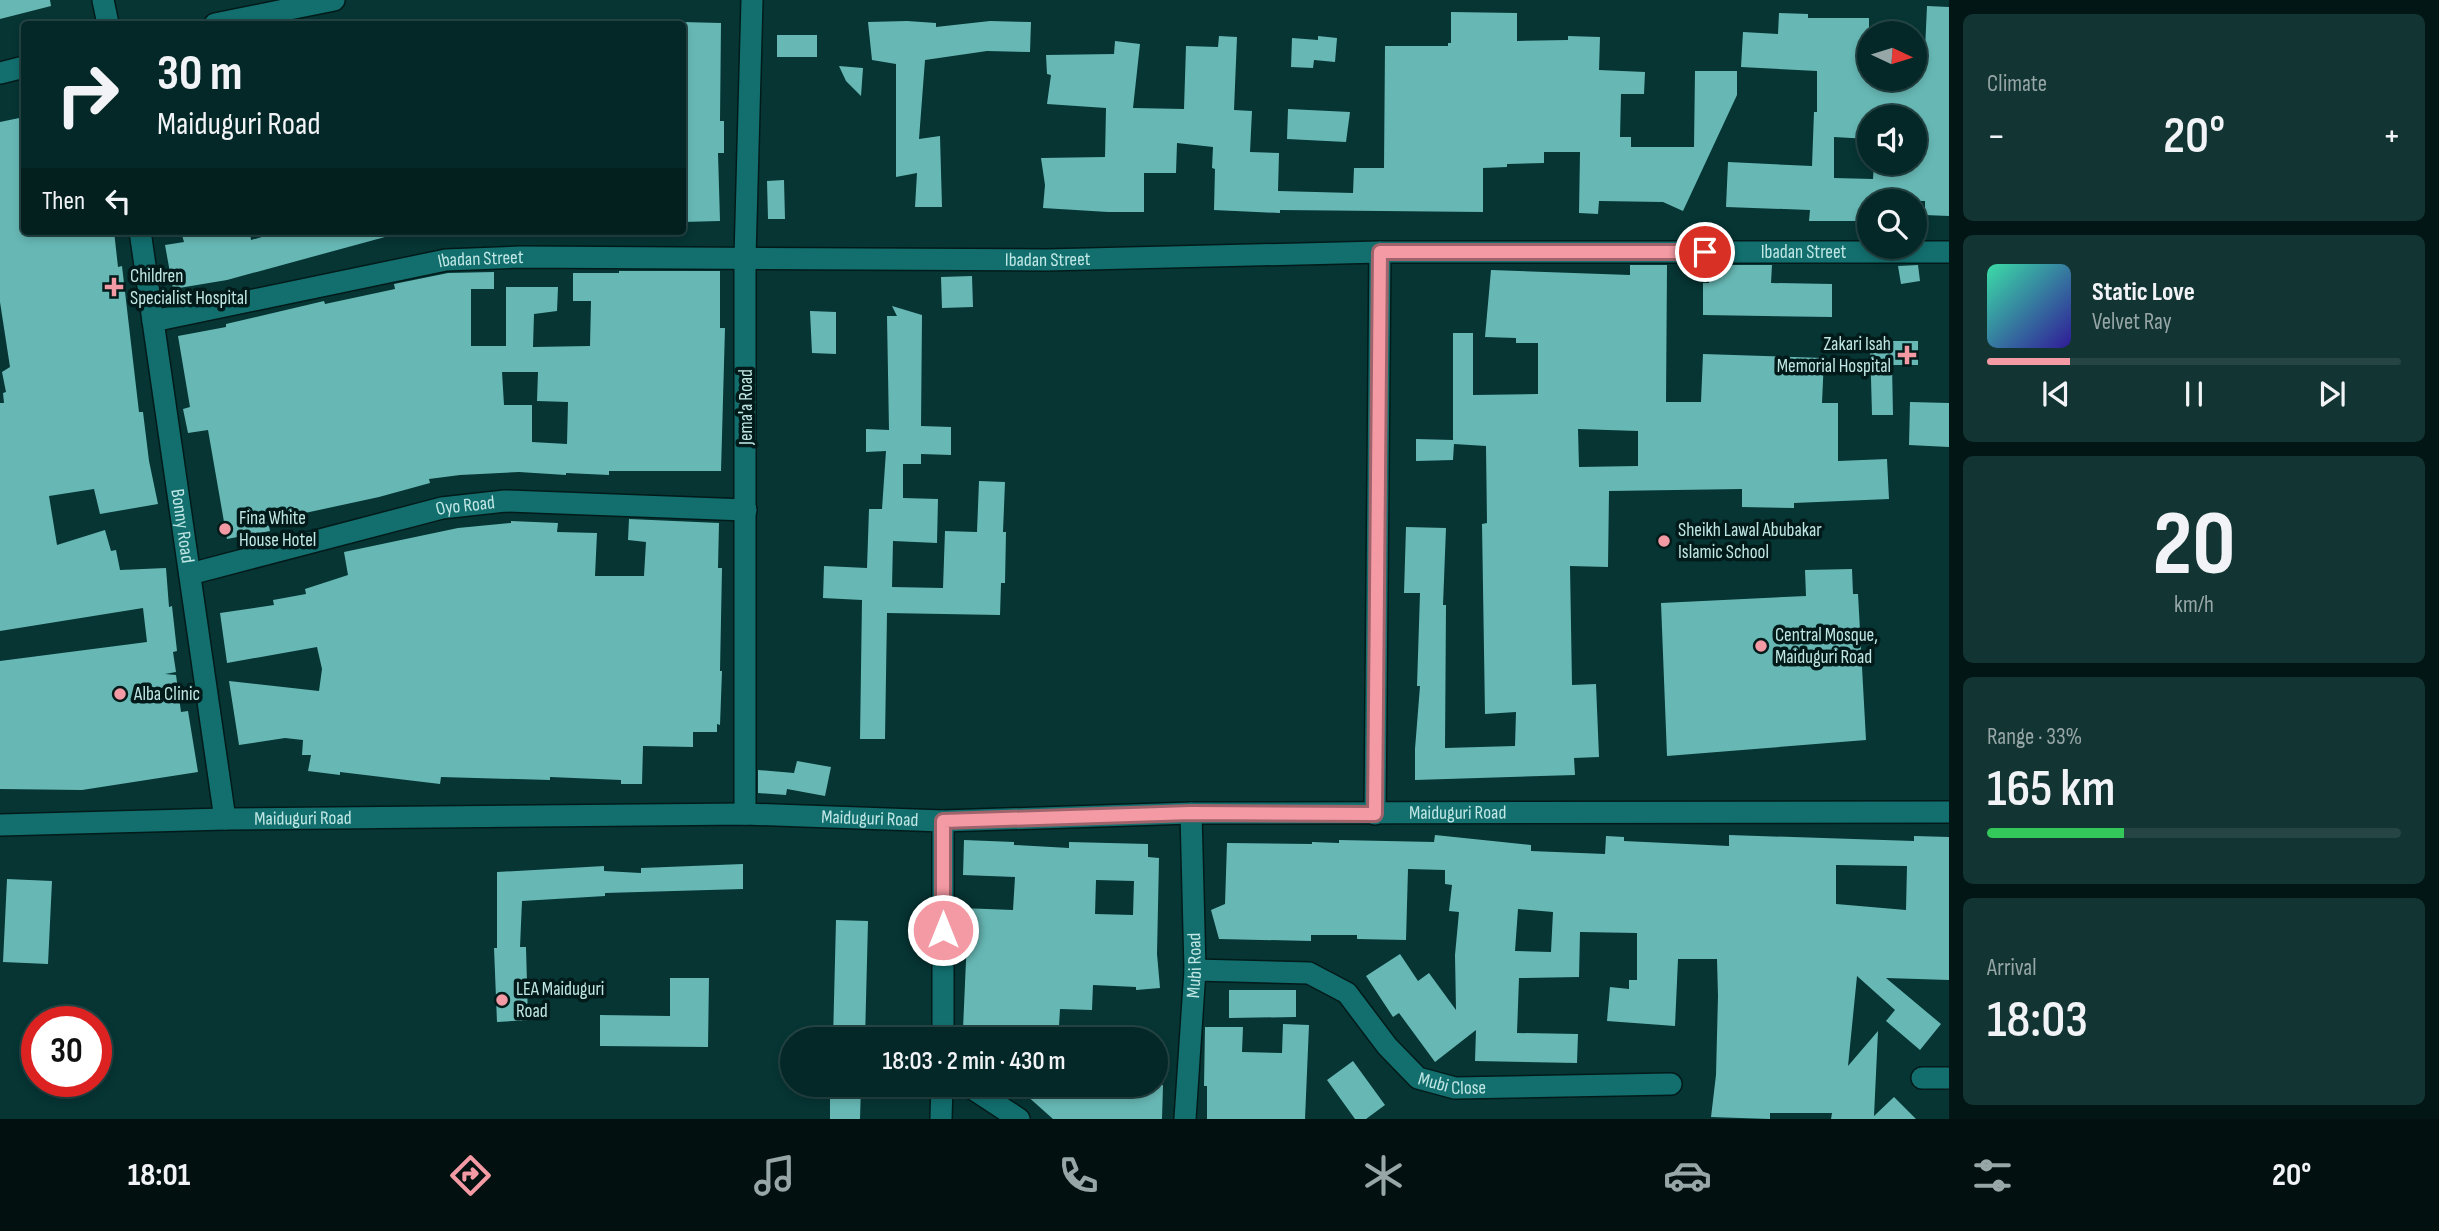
<!DOCTYPE html>
<meta charset="utf-8">
<style>
:root{--surface:#042827;--page:#123433;--text:#f1f3f6;--muted:#97a6a7;--line:#254444;--accent:#f49aa4}
body{margin:0;font-family:"Sofia Sans Condensed",sans-serif;background:var(--page);color:var(--text);height:100vh;display:flex;flex-direction:column;font-size:26px;white-space:nowrap}
*{box-sizing:border-box;margin:0}
p{font-size:23px;color:var(--muted)}
.icon{flex:none;width:38px;height:38px;fill:none;stroke:currentColor;stroke-width:2;stroke-linecap:round;stroke-linejoin:round}
.map{position:relative;flex:1;overflow:hidden}
.details{display:flex;flex-direction:column;gap:14px;padding:14px;background:#021615;width:490px}
.details>*{flex:none}
.top-card{position:absolute;left:21px;top:21px;width:665px;height:214px;border-radius:7px;box-shadow:0 4px 10px #0003,0 0 0 2px var(--line);background:#042827;color:var(--text);overflow:hidden}
.needle{width:46px;rotate:94deg}
.buttons{position:absolute;left:1857px;top:21px;display:grid;gap:14px}
.buttons a{display:grid;place-items:center;width:70px;height:70px;border-radius:50%;background:var(--surface);box-shadow:0 4px 10px #0003,0 0 0 2px var(--line);font-size:35px}
.speed{position:absolute;left:21px;top:1006px;display:flex;gap:14px;font-size:35px;font-weight:700;text-align:center}
.speed>*{display:grid;place-content:center;width:91px;height:91px;border-radius:50%;background:var(--surface);box-shadow:0 4px 10px #0003,0 0 0 2px var(--line);line-height:1}
.speed .limit{border:10px solid #d22;background:#fff;color:#111}
.pin{position:absolute;display:grid;place-items:center;width:60px;height:60px;color:#fff;margin:-30px;border:4px solid #fff;border-radius:50%;box-shadow:0 2px 7px #0007}
.me{position:absolute;width:77px;margin:-38px;rotate:0deg;stroke-linejoin:round;filter:drop-shadow(0 0 5px #0008)}
.turn{display:flex;align-items:center;gap:24px;height:147px;padding:0 21px;font-size:32px}
.turn .icon{width:91px;height:91px;stroke-width:2.5}
.turn b{display:block;font-size:49px;line-height:60px}
.then{display:flex;align-items:center;height:66px;padding:0 21px;background:#0003;gap:14px;font-size:26px}
.big{font-size:52px;font-weight:600;line-height:1.1}
.details .card{flex:1;display:flex;flex-direction:column;justify-content:center;gap:10px;min-width:0;padding:0 24px;border-radius:10px;background:var(--page)}
.details .dial{align-items:center;gap:0}
.dial b{font-size:91px;line-height:1}
.song{display:flex;align-items:center;gap:21px}
.cover{width:84px;height:84px;border-radius:10px;background:linear-gradient(135deg,hsl(160 70% 55%),hsl(250 70% 35%))}
.played{height:7px;border-radius:4px;background:linear-gradient(90deg,var(--accent) 20%,var(--line) 20%)}
.keys{display:flex;justify-content:space-around;direction:ltr}
.heat{display:flex;justify-content:space-between;align-items:center;font-size:38px;direction:ltr}
.charge{height:10px;border-radius:5px;background:linear-gradient(90deg,#34c759 33%,var(--line) 0)}
.trip{position:absolute;left:780px;top:1027px;width:388px;height:70px;border-radius:35px;background:var(--surface);box-shadow:0 4px 10px #0003,0 0 0 2px var(--line);font-weight:600;line-height:70px;text-align:center}
.dock{display:flex;height:112px;justify-content:space-around;align-items:center;background:#021010;color:var(--muted)}
.dock .icon{width:49px;height:49px}
.dock .on{color:var(--accent)}
.dock b{font-size:32px;color:var(--text)}
main{display:flex;flex:1;min-height:0}
.map>svg:first-child{display:block}
</style>
<main>
<div class="map">
<svg width="1949" height="1119" viewBox="0 0 1949 1119">
<rect width="100%" height="100%" fill="#063534"/>
<!-- building -->
<path fill="#67b8b5" fill-rule="evenodd" d="M 0,0 L 50,0 L 51,6 L 0,19 Z
M 1927,6 L 1949,7 L 1949,216 L 1925,215 L 1925,201 L 1867,201 L 1868,221 L 1809,221 L 1810,210 L 1726,207 L 1728,162 L 1812,166 L 1814,112 L 1817,112 L 1817,71 L 1741,67 L 1743,32 L 1778,34 L 1779,13 L 1808,14 L 1808,18 L 1869,18 L 1869,79 L 1914,79 L 1914,51 L 1925,50 ZM 1869,117 L 1914,117 L 1914,163 L 1874,163 L 1873,179 L 1834,178 L 1834,137 L 1869,139 Z
M 1451,12 L 1517,13 L 1517,41 L 1568,40 L 1568,36 L 1600,37 L 1599,70 L 1645,72 L 1644,94 L 1621,94 L 1620,137 L 1631,137 L 1631,147 L 1694,147 L 1695,71 L 1737,71 L 1737,95 L 1683,211 L 1663,202 L 1599,201 L 1598,214 L 1579,213 L 1580,152 L 1544,152 L 1544,163 L 1507,164 L 1507,167 L 1483,168 L 1483,212 L 1280,210 L 1280,213 L 1214,210 L 1215,169 L 1212,168 L 1213,147 L 1177,143 L 1176,173 L 1144,173 L 1144,212 L 1108,212 L 1043,208 L 1045,185 L 1041,158 L 1105,157 L 1106,108 L 1047,104 L 1051,75 L 1047,74 L 1046,55 L 1114,54 L 1115,41 L 1140,44 L 1133,108 L 1184,109 L 1186,46 L 1218,47 L 1219,36 L 1237,37 L 1234,110 L 1252,111 L 1250,152 L 1279,153 L 1278,191 L 1353,193 L 1354,168 L 1384,168 L 1385,46 L 1448,46 L 1448,43 L 1451,43 Z
M 907,21 L 936,23 L 936,27 L 990,21 L 1031,22 L 1030,52 L 987,51 L 925,60 L 919,139 L 940,136 L 942,207 L 915,207 L 917,173 L 896,177 L 896,64 L 872,60 L 868,22 Z
M 682,22 L 721,23 L 720,121 L 724,121 L 724,153 L 718,153 L 720,221 L 682,222 Z
M 777,35 L 817,35 L 817,57 L 777,57 Z
M 1318,36 L 1337,38 L 1335,62 L 1314,60 L 1313,68 L 1291,67 L 1292,38 L 1318,40 Z
M 839,66 L 863,68 L 861,96 L 846,81 Z
M 1288,109 L 1350,112 L 1346,142 L 1287,139 Z
M 24,117 L 24,231 L 114,231 L 118,267 L 122,266 L 139,412 L 143,412 L 149,461 L 158,504 L 100,514 L 94,489 L 49,496 L 57,545 L 105,530 L 111,551 L 116,550 L 120,570 L 166,568 L 169,607 L 172,606 L 177,651 L 173,652 L 176,672 L 165,674 L 176,675 L 181,712 L 188,711 L 198,772 L 82,790 L 0,789 L 0,661 L 147,642 L 143,608 L 0,631 L 0,403 L 4,403 L 3,393 L 6,392 L 2,372 L 10,367 L 0,302 L 0,122 Z
M 784,180 L 785,219 L 768,219 L 767,181 Z
M 203,231 L 250,231 L 251,240 L 283,231 L 384,231 L 385,237 L 227,280 L 173,289 L 165,245 L 184,242 L 182,235 Z
M 1630,265 L 1667,265 L 1666,402 L 1701,402 L 1703,354 L 1824,358 L 1822,403 L 1838,403 L 1838,461 L 1887,459 L 1889,499 L 1794,503 L 1794,508 L 1742,507 L 1742,489 L 1609,491 L 1608,567 L 1570,566 L 1572,685 L 1596,684 L 1599,757 L 1574,758 L 1575,775 L 1415,780 L 1415,749 L 1420,686 L 1417,686 L 1420,593 L 1404,593 L 1406,527 L 1446,528 L 1443,605 L 1446,605 L 1445,748 L 1515,746 L 1516,712 L 1485,714 L 1482,524 L 1487,523 L 1486,446 L 1454,444 L 1453,460 L 1416,461 L 1416,439 L 1453,440 L 1453,333 L 1473,333 L 1473,395 L 1538,394 L 1538,343 L 1516,343 L 1516,338 L 1485,337 L 1491,270 L 1630,275 ZM 1578,429 L 1638,431 L 1638,466 L 1579,467 Z
M 1709,265 L 1772,265 L 1771,283 L 1832,284 L 1832,317 L 1703,315 L 1703,283 L 1709,283 Z
M 1918,265 L 1920,281 L 1901,284 L 1898,266 Z
M 619,271 L 720,271 L 720,328 L 725,328 L 721,471 L 609,471 L 609,475 L 566,473 L 566,475 L 519,472 L 460,475 L 429,479 L 430,483 L 379,497 L 268,521 L 270,531 L 227,539 L 208,430 L 188,433 L 183,409 L 190,407 L 178,336 L 226,327 L 226,324 L 324,301 L 325,304 L 395,289 L 394,284 L 448,273 L 494,272 L 494,289 L 471,289 L 471,346 L 506,346 L 506,287 L 558,287 L 557,311 L 534,314 L 533,347 L 590,346 L 591,301 L 573,301 L 573,273 L 619,273 ZM 502,372 L 538,372 L 537,401 L 568,402 L 567,444 L 532,442 L 532,405 L 504,405 Z
M 972,276 L 973,307 L 942,308 L 941,277 Z
M 892,306 L 922,315 L 921,426 L 951,427 L 951,455 L 921,454 L 921,464 L 903,464 L 903,498 L 938,499 L 937,543 L 893,541 L 892,587 L 943,588 L 945,531 L 977,532 L 979,481 L 1005,482 L 1003,532 L 1006,532 L 1005,583 L 1001,583 L 1000,615 L 887,613 L 885,739 L 860,739 L 862,600 L 823,598 L 824,566 L 867,568 L 869,509 L 882,509 L 886,451 L 866,452 L 866,429 L 889,430 L 887,316 L 897,316 Z
M 810,311 L 836,312 L 836,354 L 812,353 Z
M 1870,341 L 1918,341 L 1918,365 L 1892,365 L 1893,415 L 1872,415 Z
M 1910,402 L 1949,403 L 1949,447 L 1909,445 Z
M 629,519 L 719,523 L 718,568 L 722,568 L 720,671 L 722,671 L 720,725 L 717,724 L 717,732 L 693,732 L 693,747 L 643,746 L 642,784 L 621,784 L 621,780 L 550,777 L 550,780 L 441,777 L 440,784 L 340,772 L 340,775 L 308,771 L 311,755 L 302,755 L 303,740 L 285,738 L 239,745 L 229,681 L 319,691 L 322,669 L 317,647 L 227,663 L 220,613 L 274,605 L 273,600 L 306,594 L 305,589 L 348,575 L 344,552 L 458,528 L 511,523 L 511,521 L 558,523 L 557,532 L 597,533 L 595,576 L 644,576 L 646,542 L 628,540 Z
M 1852,569 L 1853,594 L 1858,594 L 1866,740 L 1667,756 L 1661,603 L 1806,596 L 1805,570 Z
M 797,761 L 831,767 L 825,796 L 787,789 L 786,795 L 758,793 L 758,770 L 794,773 Z
M 1435,835 L 1531,845 L 1531,851 L 1605,854 L 1606,836 L 1624,837 L 1624,841 L 1729,846 L 1729,835 L 1914,841 L 1914,836 L 1949,837 L 1949,980 L 1886,978 L 1941,1024 L 1920,1050 L 1886,1021 L 1895,1010 L 1857,976 L 1848,1066 L 1878,1031 L 1874,1116 L 1894,1097 L 1916,1119 L 1831,1119 L 1832,1113 L 1770,1113 L 1770,1119 L 1711,1117 L 1716,1075 L 1718,996 L 1717,959 L 1678,959 L 1675,1026 L 1607,1021 L 1610,987 L 1629,989 L 1629,980 L 1637,980 L 1637,933 L 1580,932 L 1579,977 L 1519,978 L 1517,1033 L 1578,1034 L 1577,1063 L 1475,1061 L 1476,1030 L 1435,1062 L 1399,1013 L 1393,1017 L 1366,976 L 1400,954 L 1418,981 L 1429,973 L 1456,1010 L 1455,955 L 1459,912 L 1449,911 L 1452,885 L 1445,884 L 1445,870 L 1408,869 L 1406,940 L 1357,939 L 1357,935 L 1311,935 L 1311,941 L 1219,939 L 1211,910 L 1225,904 L 1227,843 L 1312,844 L 1312,842 L 1339,843 L 1339,840 L 1434,842 ZM 1836,865 L 1907,866 L 1906,910 L 1836,904 ZM 1518,909 L 1553,912 L 1551,952 L 1515,951 Z
M 964,840 L 1014,842 L 1014,845 L 1069,848 L 1069,842 L 1148,844 L 1148,857 L 1159,858 L 1157,954 L 1160,988 L 1136,990 L 1136,987 L 1093,985 L 1092,1010 L 1060,1009 L 1059,1026 L 1028,1025 L 1027,1031 L 963,1029 L 967,938 L 956,935 L 956,919 L 961,919 L 961,908 L 1013,910 L 1015,877 L 963,875 ZM 1096,880 L 1134,881 L 1133,915 L 1095,914 Z
M 743,864 L 743,889 L 605,893 L 605,896 L 522,901 L 520,947 L 526,947 L 528,1020 L 497,1022 L 494,948 L 497,948 L 497,872 L 604,866 L 604,871 L 641,873 L 641,868 Z
M 7,879 L 52,881 L 48,964 L 3,962 Z
M 836,920 L 868,921 L 865,1040 L 833,1040 Z
M 670,978 L 709,978 L 708,1047 L 600,1046 L 600,1015 L 670,1016 Z
M 1229,990 L 1296,990 L 1296,1017 L 1229,1018 Z
M 1283,1024 L 1309,1025 L 1305,1119 L 1207,1119 L 1207,1086 L 1204,1086 L 1205,1027 L 1243,1027 L 1242,1052 L 1282,1053 Z
M 1353,1061 L 1385,1105 L 1366,1119 L 1355,1119 L 1327,1080 Z
M 830,1085 L 861,1085 L 860,1119 L 830,1119 Z
M 1015,1085 L 1163,1085 L 1162,1119 L 1053,1119 Z"/>
<g fill="none" stroke-linecap="round" stroke-linejoin="round">
<defs>
<g id="minor">
<path d="M 103,0 L 108,24"/>
<path d="M 215,24 L 334,0"/>
<path d="M 0,73 L 24,67"/>
<path id="s1" d="M 140,231 L 225,819"/>
<path id="s2" d="M 153,321 L 446,260 L 520,257 L 1046,260 L 1380,252 L 1949,252"/>
<path id="s3" d="M 190,574 L 442,508 L 505,501 L 746,510"/>
<path d="M 745,814 L 745,258 L 752,0"/>
<path d="M 1375,814 L 1380,252"/>
<path id="s4" d="M 0,825 L 225,819 L 745,814 L 943,821 L 1191,813 L 1949,812"/>
<path id="s5" d="M 1195,970 L 1309,973 L 1347,993 L 1387,1046 L 1418,1078 L 1455,1088 L 1671,1084"/>
<path d="M 943,1040 L 943,821"/>
<path d="M 1922,1078 L 1949,1078"/>
<path d="M 967,1085 L 1019,1119"/>
<path d="M 941,1119 L 942,1085"/>
<path id="s6" d="M 1185,1119 L 1195,970 L 1191,813"/>
</g>
</defs>
<!-- minor casing -->
<use href="#minor" stroke="#021b1a" stroke-width="24"/>
<!-- minor -->
<use href="#minor" stroke="#126f6e" stroke-width="21"/>
</g>
<g fill="none" stroke-linecap="round" stroke-linejoin="round">
<defs>
<path id="route" d="M 943,930 L 943,821 L 1191,813 L 1375,814 L 1380,252 L 1705,252"/>
</defs>
<!-- route casing -->
<use href="#route" stroke="#9f646b" stroke-width="18"/>
<!-- route -->
<use href="#route" stroke="#f49aa4" stroke-width="12"/>
</g>
<!-- markers -->
<g fill="#f49aa4" stroke="#021b1a" stroke-width="2.5">
<path d="M110.5 276.5h7v7h7v7h-7v7h-7v-7h-7v-7h7z"/>
<path d="M1903.5 344.5h7v7h7v7h-7v7h-7v-7h-7v-7h7z"/>
<circle cx="225" cy="529" r="7"/>
<circle cx="1664" cy="541" r="7"/>
<circle cx="1761" cy="646" r="7"/>
<circle cx="120" cy="694" r="7"/>
<circle cx="502" cy="1000" r="7"/>
</g>
<g text-anchor="middle" dominant-baseline="central" stroke-width="7" stroke-linejoin="round" paint-order="stroke">
<!-- street labels -->
<g font-size="19" fill="#c0e7e5" stroke="#021b1a">
<text stroke="none"><textPath href="#s2" startOffset="1657">Ibadan Street</textPath></text>
<text stroke="none"><textPath href="#s2" startOffset="901">Ibadan Street</textPath></text>
<text stroke="none"><textPath href="#s2" startOffset="334">Ibadan Street</textPath></text>
<text transform="translate(746 407) rotate(-90)">Jema'a Road</text>
<text stroke="none"><textPath href="#s3" startOffset="284">Oyo Road</textPath></text>
<text stroke="none"><textPath href="#s1" startOffset="298">Bonny Road</textPath></text>
<text stroke="none"><textPath href="#s4" startOffset="1458">Maiduguri Road</textPath></text>
<text stroke="none"><textPath href="#s4" startOffset="303">Maiduguri Road</textPath></text>
<text stroke="none"><textPath href="#s4" startOffset="870">Maiduguri Road</textPath></text>
<text stroke="none"><textPath href="#s6" startOffset="154">Mubi Road</textPath></text>
<text stroke="none"><textPath href="#s5" startOffset="303">Mubi Close</textPath></text>
</g>
<!-- poi labels -->
<g font-size="19" fill="#c0e7e5" stroke="#021b1a" text-anchor="start">
<text x="130" y="276">Children<tspan x="130" dy="22">Specialist Hospital</tspan></text>
<text x="1891" y="344" text-anchor="end">Zakari Isah<tspan x="1891" dy="22">Memorial Hospital</tspan></text>
<text x="239" y="518">Fina White<tspan x="239" dy="22">House Hotel</tspan></text>
<text x="1678" y="530">Sheikh Lawal Abubakar<tspan x="1678" dy="22">Islamic School</tspan></text>
<text x="1775" y="635">Central Mosque,<tspan x="1775" dy="22">Maiduguri Road</tspan></text>
<text x="134" y="694">Alba Clinic</text>
<text x="516" y="989">LEA Maiduguri<tspan x="516" dy="22">Road</tspan></text>
</g>
</g>
</svg>
<div class="buttons">
<a><svg class="needle" viewBox="-14 -14 28 28"><path d="M0-13l5 13h-10z" fill="#e53935"/><path d="M0 13l5-13h-10z" fill="#97a6a7"/></svg></a>
<a><svg class="icon" aria-label="sound" viewBox="0 0 24 24"><path d="M4 9h4l5-4v14l-5-4H4zM17 9q2 3 0 6"/></svg></a>
<a><svg class="icon" aria-label="search" viewBox="0 0 24 24"><circle cx="10" cy="10" r="6"/><path d="M15 15l6 6"/></svg></a>
</div>
<div class="speed"><div class="limit">30</div></div>
<div class="pin" style="left:1705px;top:252px;background:#d93025"><svg class="icon" aria-label="arrive" viewBox="0 0 24 24"><path d="M6 21V4h12l-3 4 3 4H6"/></svg></div>
<svg class="me" style="left:943px;top:930px" viewBox="-20 -20 40 40"><circle r="17" fill="#f49aa4" stroke="#fff" stroke-width="3"/><path d="M0-11L8 9 0 5-8 9z" fill="#fff"/></svg>
<div class="trip">18:03 · 2 min · 430 m</div>
<div class="top-card">
<div class="turn"><svg class="icon" aria-label="right" viewBox="0 0 24 24"><path d="M7 20v-9h11M14 6l5 5-5 5"/></svg><div><b>30 m</b>Maiduguri Road</div></div>
<div class="then">Then<svg class="icon" aria-label="left" viewBox="0 0 24 24"><path d="M17 20v-9H6M10 6l-5 5 5 5"/></svg></div>
</div>
</div>
<section class="details">
<div class="card"><p>Climate</p>
<div class="heat"><a>−</a><b class="big">20°</b><a>+</a></div>
</div>
<div class="card">
<div class="song"><i class="cover"></i><div><b>Static Love</b><p>Velvet Ray</p></div></div>
<div class="played"></div>
<div class="keys"><svg class="icon" aria-label="previous" viewBox="0 0 24 24"><path d="M18 5L8 12l10 7zM5 5v14"/></svg><svg class="icon" aria-label="pause" viewBox="0 0 24 24"><path d="M8 5v14M16 5v14"/></svg><svg class="icon" aria-label="next" viewBox="0 0 24 24"><path d="M6 5l10 7-10 7zM19 5v14"/></svg></div>
</div>
<div class="card dial"><b>20</b><p>km/h</p></div>
<div class="card"><p>Range · 33%</p><b class="big">165 km</b><div class="charge"></div></div>
<div class="card"><p>Arrival</p><b class="big">18:03</b></div>
</section>
</main>
<nav class="dock">
<b>18:01</b>
<svg class="icon on" aria-label="directions" viewBox="0 0 24 24"><path d="M12 3l9 9-9 9-9-9zM9 14v-3h6M13 9l2 2-2 2"/></svg>
<svg class="icon" aria-label="music" viewBox="0 0 24 24"><path d="M9 18V5l10-2v13"/><circle cx="6" cy="18" r="3"/><circle cx="16" cy="16" r="3"/></svg>
<svg class="icon" aria-label="phone" viewBox="0 0 24 24"><path d="M5 4h4l2 5-3 2q2 4 5 5l2-3 5 2v4C11 20 4 13 5 4z"/></svg>
<svg class="icon" aria-label="climate" viewBox="0 0 24 24"><path d="M12 3v18M4 7l16 10M4 17L20 7"/></svg>
<svg class="icon" aria-label="car" viewBox="0 0 24 24"><path d="M5 17H2v-5l4-1 3-4h7l3 4 3 1v5h-3M9 17h6M6 11h13"/><circle cx="7" cy="17" r="2"/><circle cx="17" cy="17" r="2"/></svg>
<svg class="icon" aria-label="filters" viewBox="0 0 24 24"><path d="M4 7h16M4 17h16"/><circle cx="9" cy="7" r="2"/><circle cx="15" cy="17" r="2"/></svg>
<b>20°</b>
</nav>
